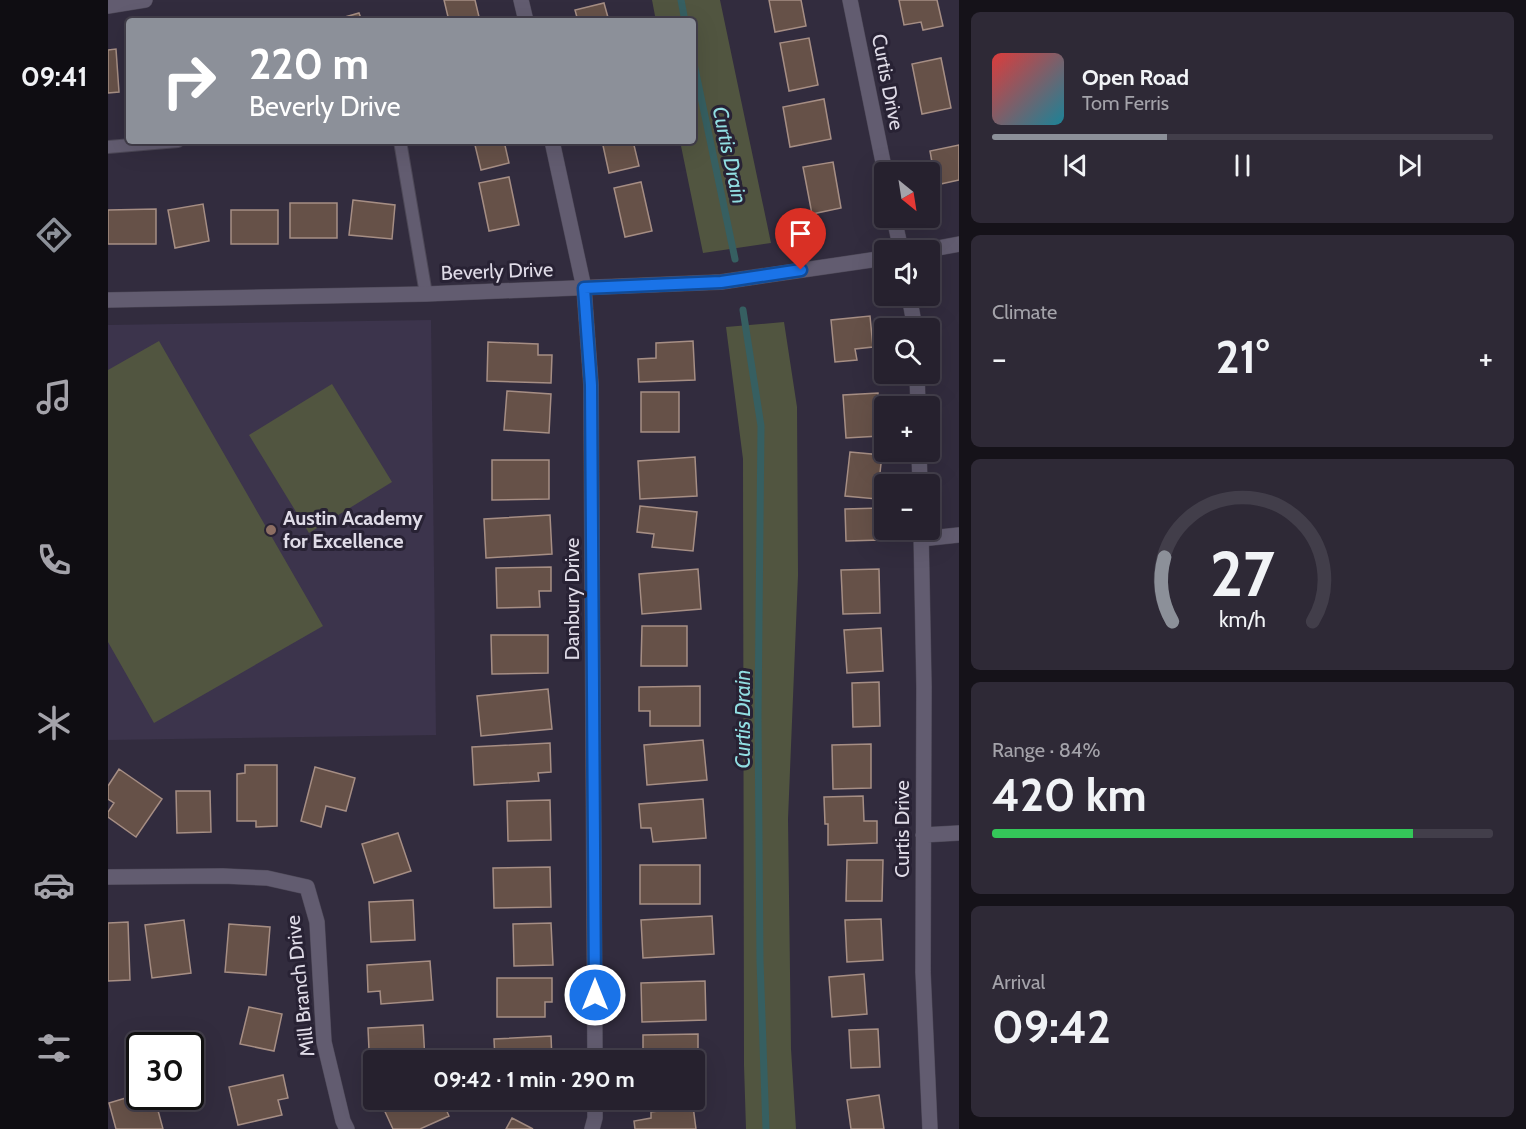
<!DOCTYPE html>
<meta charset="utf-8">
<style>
:root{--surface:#26212e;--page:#2e2936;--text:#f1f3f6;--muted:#a4a3aa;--line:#423e4a;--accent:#8c9099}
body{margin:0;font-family:Cabin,sans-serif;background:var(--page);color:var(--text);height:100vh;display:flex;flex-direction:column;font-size:22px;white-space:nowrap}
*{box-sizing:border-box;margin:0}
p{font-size:20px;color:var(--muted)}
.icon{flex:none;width:33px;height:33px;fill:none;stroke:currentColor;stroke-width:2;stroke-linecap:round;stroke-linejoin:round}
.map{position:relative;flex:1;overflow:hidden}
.drawer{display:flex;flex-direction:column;gap:12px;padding:12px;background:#151219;width:567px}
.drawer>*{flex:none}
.top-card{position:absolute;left:18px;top:18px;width:570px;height:126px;border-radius:6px;box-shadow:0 6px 24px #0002,0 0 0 2px var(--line);background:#8c9099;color:#fff;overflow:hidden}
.needle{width:39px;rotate:150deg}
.controls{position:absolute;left:766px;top:162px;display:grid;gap:12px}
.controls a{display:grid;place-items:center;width:66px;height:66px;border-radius:6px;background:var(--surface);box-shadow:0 6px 24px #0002,0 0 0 2px var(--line);font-size:30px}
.speed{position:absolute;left:18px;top:1032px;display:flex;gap:12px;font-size:30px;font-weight:700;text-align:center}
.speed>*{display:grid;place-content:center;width:78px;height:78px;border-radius:50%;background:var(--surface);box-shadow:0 6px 24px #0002,0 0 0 2px var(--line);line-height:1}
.speed .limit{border:3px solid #111;border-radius:9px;background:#fff;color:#111}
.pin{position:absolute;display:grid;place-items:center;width:51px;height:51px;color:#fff;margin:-62px -26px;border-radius:50% 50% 50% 0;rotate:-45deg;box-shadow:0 0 6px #0007}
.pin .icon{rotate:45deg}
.me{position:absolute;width:66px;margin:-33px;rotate:0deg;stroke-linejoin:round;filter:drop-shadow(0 0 4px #0008)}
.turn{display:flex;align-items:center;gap:21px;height:126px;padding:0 24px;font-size:27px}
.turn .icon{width:78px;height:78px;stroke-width:2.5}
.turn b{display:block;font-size:42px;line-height:51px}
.big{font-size:45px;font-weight:700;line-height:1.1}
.drawer .card{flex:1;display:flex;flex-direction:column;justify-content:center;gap:9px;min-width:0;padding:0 21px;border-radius:9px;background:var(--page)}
.drawer .dial{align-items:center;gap:0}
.dial svg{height:156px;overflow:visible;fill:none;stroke:var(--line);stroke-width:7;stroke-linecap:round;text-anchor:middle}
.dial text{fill:var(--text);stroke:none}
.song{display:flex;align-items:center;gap:18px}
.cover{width:72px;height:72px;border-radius:9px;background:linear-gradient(135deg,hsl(0 70% 55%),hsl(190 70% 35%))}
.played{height:6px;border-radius:3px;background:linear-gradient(90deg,var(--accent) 35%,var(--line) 35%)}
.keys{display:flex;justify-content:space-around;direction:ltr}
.heat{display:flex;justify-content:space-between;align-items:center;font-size:33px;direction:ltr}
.charge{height:9px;border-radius:4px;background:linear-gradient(90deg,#34c759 84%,var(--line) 0)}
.trip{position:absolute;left:255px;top:1050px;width:342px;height:60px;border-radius:6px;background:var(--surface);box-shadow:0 6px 24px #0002,0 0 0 2px var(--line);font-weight:700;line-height:60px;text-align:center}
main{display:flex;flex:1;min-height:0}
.dock{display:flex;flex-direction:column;width:108px;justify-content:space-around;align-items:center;background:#0f0d12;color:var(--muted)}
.dock .icon{width:42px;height:42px}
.dock .active{color:var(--accent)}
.dock b{font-size:27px;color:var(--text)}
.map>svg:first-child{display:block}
</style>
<main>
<nav class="dock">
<b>09:41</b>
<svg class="icon active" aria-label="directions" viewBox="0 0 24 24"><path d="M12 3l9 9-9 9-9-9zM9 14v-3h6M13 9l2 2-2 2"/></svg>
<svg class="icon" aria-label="music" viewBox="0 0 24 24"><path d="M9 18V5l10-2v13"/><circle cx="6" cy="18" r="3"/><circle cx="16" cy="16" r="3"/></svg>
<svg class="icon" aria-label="phone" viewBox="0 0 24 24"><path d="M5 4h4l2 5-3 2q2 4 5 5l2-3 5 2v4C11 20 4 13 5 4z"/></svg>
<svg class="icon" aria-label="climate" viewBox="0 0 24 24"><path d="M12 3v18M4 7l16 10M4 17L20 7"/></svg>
<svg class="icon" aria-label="car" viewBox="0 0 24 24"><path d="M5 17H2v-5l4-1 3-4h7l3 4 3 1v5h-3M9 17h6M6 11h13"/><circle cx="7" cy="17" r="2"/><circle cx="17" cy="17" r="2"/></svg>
<svg class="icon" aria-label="filters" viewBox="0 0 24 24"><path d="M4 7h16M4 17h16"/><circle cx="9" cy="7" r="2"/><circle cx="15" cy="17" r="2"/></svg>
</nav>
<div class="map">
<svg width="851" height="1129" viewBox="0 0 851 1129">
<rect width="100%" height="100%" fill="#322c3e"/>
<!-- built -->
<path fill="#3c344c" d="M 323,320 L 328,735 L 0,740 L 0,325 Z"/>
<!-- green -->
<path fill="#515540" d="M 544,0 L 612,0 L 663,243 L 595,253 L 572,141 L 585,141 L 585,21 L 548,21 Z
M 676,322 L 689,407 L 690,575 L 680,819 L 683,1049 L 688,1129 L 638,1129 L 636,1065 L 635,459 L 618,327 Z
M 51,341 L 215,626 L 46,723 L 0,642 L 0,370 Z
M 224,384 L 284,482 L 201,533 L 141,435 Z"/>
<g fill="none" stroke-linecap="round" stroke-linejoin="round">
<!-- stream -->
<path stroke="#365f61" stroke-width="7" d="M 573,0 L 577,21
M 585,59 L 627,259
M 635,310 L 653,426 L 650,717 L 652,961 L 658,1129"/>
</g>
<!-- building -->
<path fill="#665148" stroke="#a68e84" stroke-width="1.5" d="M 336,0 L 367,0 L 372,21 L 341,21 Z
M 661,0 L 693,0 L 698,26 L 667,32 Z
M 791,0 L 829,0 L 835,26 L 815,30 L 813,22 L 796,25 Z
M 496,3 L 501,21 L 470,21 L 467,10 Z
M 251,13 L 254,21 L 223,21 Z
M 701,38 L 710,85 L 681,91 L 672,43 Z
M 8,49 L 11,92 L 0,93 L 0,50 Z
M 833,58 L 843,108 L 814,114 L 804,64 Z
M 716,99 L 723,139 L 682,147 L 675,107 Z
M 366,141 L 396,141 L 401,163 L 373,170 Z
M 494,141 L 525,141 L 531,166 L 501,173 Z
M 851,145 L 851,180 L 828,185 L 822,151 Z
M 725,162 L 733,208 L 704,214 L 695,167 Z
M 401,177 L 411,225 L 381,231 L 371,183 Z
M 533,182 L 544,231 L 517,237 L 506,188 Z
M 245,200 L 287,205 L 284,239 L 241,235 Z
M 182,203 L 229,203 L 229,238 L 182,238 Z
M 95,204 L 101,241 L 67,248 L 60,210 Z
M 48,209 L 48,244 L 0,244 L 0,210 Z
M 123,210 L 170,210 L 170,244 L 123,244 Z
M 762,316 L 765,347 L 747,349 L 749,360 L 727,362 L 723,320 Z
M 585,341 L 587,380 L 531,382 L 530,359 L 548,358 L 548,343 Z
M 380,342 L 430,344 L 430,355 L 444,355 L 443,383 L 379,381 Z
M 399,391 L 443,394 L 441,433 L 396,430 Z
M 533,392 L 571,392 L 571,432 L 533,432 Z
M 770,393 L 772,436 L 738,438 L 735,395 Z
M 742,452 L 774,455 L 769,499 L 737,496 Z
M 587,457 L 589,496 L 532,499 L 530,461 Z
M 384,460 L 441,460 L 441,499 L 384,500 Z
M 532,506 L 589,512 L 585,551 L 544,547 L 546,534 L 529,532 Z
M 773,508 L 773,540 L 738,541 L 737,509 Z
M 442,515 L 444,554 L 378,558 L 376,519 Z
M 443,567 L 443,591 L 431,591 L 432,607 L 389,608 L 388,568 Z
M 590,569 L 593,609 L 534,614 L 531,574 Z
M 771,569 L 772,613 L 735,614 L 733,570 Z
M 534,626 L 579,626 L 579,666 L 533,666 Z
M 773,628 L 775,671 L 739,673 L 736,630 Z
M 383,635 L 440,635 L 440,673 L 384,674 Z
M 771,682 L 772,726 L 745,727 L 744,683 Z
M 592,686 L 592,726 L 542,726 L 542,711 L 531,711 L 531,687 Z
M 440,689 L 444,729 L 373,736 L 369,696 Z
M 595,740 L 599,780 L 539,785 L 536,745 Z
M 442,743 L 443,772 L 430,773 L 431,781 L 366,785 L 364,747 Z
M 763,744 L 763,788 L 725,789 L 724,745 Z
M 137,765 L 169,765 L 169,826 L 148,827 L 148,821 L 129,821 L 129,774 L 137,773 Z
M 207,767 L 247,778 L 238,811 L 218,806 L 213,827 L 193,821 Z
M 11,769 L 54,799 L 28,837 L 0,817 L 0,812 L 6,803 L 0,799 L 0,786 Z
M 68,791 L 102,791 L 103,832 L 69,833 Z
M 755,796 L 756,821 L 769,821 L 769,843 L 720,845 L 720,824 L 717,824 L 716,797 Z
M 595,799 L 598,838 L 545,842 L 543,828 L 533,828 L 531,804 Z
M 442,800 L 443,840 L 400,841 L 399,801 Z
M 290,833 L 303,871 L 266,883 L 254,844 Z
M 739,860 L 775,860 L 774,901 L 738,901 Z
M 532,865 L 592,865 L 592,904 L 532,904 Z
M 442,867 L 443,907 L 386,908 L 385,868 Z
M 305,900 L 307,940 L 263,942 L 261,902 Z
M 604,916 L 606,954 L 535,958 L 533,920 Z
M 773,919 L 775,960 L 739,962 L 737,920 Z
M 76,920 L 83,973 L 44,978 L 37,925 Z
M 20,922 L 22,980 L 0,981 L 0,923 Z
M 443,923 L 445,965 L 406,966 L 405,924 Z
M 121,924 L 162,927 L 158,975 L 117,972 Z
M 322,961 L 325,1000 L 273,1004 L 272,991 L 260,992 L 259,965 Z
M 756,974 L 759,1014 L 724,1017 L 721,977 Z
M 389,978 L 444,978 L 444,1002 L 437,1002 L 437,1017 L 389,1017 Z
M 597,981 L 598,1020 L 534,1022 L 533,983 Z
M 141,1007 L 174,1014 L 166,1051 L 132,1044 Z
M 315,1025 L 317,1060 L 272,1060 L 272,1050 L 261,1050 L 260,1028 Z
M 770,1029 L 772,1067 L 743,1068 L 741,1030 Z
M 590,1034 L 590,1075 L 586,1075 L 586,1060 L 535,1060 L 535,1035 Z
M 443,1036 L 444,1060 L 387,1060 L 386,1039 Z
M 175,1075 L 180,1098 L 170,1100 L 174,1115 L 130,1125 L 121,1087 Z
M 31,1094 L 35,1107 L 48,1103 L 55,1129 L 8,1129 L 1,1103 Z
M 771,1095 L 776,1129 L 743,1129 L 739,1100 Z
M 281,1100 L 334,1100 L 341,1116 L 312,1129 L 285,1129 L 273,1103 Z
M 585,1106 L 588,1129 L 527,1129 L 526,1121 L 543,1118 L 543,1112 Z
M 404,1118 L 425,1129 L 398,1129 Z"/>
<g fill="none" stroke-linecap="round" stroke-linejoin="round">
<defs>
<path id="lane" d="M 292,141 L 318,294
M 0,147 L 70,141"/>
<path id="street" d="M 413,0 L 418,21
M 742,0 L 777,172
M 0,6 L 37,0
M 444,141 L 476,288 L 483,385 L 487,1060
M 786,218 L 793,250
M 801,296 L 807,328
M 809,374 L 810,406
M 811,452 L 812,484
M 813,530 L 816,687 L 815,972 L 822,1129
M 813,539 L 851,535
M 815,835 L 851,833
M 0,877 L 115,876 L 159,878 L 199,887 L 209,922 L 216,1042 L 235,1121 L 239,1129
M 484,1129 L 487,1118 L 487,1100"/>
<path id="secondary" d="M 819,250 L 851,244
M 0,300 L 318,294 L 613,282 L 777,258"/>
</defs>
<!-- lane casing -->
<use href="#lane" stroke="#4d4857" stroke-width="14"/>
<!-- street casing -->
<use href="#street" stroke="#4d4857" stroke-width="16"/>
<!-- secondary casing -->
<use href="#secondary" stroke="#4d4857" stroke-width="16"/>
<!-- lane -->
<use href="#lane" stroke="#625c70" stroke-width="12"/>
<!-- street -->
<use href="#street" stroke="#625c70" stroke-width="15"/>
<!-- secondary -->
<use href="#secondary" stroke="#625c70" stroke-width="15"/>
</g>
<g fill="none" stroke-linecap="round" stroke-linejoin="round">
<defs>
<path id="route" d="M 487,995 L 483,385 L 476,288 L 613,282 L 693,270"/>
</defs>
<!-- route casing -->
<use href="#route" stroke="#114b97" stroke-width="15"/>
<!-- route -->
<use href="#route" stroke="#1a73e8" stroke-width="10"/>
</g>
<!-- markers -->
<circle fill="#8d6e63" stroke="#282234" stroke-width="2" cx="163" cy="530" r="6"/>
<g text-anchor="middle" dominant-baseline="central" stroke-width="6" stroke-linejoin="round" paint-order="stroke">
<!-- street labels -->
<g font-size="20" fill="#dfdbe7" stroke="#282234">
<text transform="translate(780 82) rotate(79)">Curtis Drive</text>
<text transform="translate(389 271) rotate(-2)">Beverly Drive</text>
<text transform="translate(464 599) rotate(-90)">Danbury Drive</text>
<text transform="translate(794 829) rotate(-90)">Curtis Drive</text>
<text transform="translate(192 986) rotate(-96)">Mill Branch Drive</text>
</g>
<!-- poi labels -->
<g font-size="20" font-weight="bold" fill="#dfdbe7" stroke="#282234" text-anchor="start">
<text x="175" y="518">Austin Academy<tspan x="175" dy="23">for Excellence</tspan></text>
</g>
<!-- water labels -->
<g font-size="21" font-style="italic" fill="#91dee2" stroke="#282234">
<text transform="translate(622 155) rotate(78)">Curtis Drain</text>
<text transform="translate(634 719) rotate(-90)">Curtis Drain</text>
</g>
</g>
</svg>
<div class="controls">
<a><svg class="needle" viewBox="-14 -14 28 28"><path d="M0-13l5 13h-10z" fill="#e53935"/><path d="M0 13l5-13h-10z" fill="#a4a3aa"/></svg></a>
<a><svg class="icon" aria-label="sound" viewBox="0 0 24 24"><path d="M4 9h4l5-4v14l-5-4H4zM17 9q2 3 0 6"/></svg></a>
<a><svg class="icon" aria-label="search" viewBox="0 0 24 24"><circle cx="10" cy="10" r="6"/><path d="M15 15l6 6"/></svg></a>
<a>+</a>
<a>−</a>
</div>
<div class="speed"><div class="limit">30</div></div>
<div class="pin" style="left:693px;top:270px;background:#d93025"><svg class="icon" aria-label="arrive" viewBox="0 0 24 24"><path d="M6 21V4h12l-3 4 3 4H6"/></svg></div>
<svg class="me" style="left:487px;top:995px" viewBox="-20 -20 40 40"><circle r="17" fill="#1a73e8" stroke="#fff" stroke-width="3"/><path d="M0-11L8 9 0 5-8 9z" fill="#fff"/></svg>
<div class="trip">09:42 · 1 min · 290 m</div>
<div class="top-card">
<div class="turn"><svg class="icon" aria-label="right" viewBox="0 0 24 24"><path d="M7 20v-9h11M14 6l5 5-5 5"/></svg><div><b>220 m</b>Beverly Drive</div></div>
</div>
</div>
<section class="drawer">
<div class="card">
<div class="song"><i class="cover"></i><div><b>Open Road</b><p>Tom Ferris</p></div></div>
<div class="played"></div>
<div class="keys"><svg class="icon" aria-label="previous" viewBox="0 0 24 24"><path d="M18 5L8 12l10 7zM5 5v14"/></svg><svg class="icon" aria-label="pause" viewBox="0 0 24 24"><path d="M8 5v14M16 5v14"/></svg><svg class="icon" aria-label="next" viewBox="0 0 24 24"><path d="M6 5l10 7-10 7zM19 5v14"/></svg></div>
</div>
<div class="card"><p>Climate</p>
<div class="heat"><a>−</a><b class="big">21°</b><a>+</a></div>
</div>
<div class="card dial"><svg viewBox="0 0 100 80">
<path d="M14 69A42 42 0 1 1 86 69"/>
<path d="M14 69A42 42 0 0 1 10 36" stroke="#8c9099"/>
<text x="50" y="56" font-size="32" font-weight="700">27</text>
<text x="50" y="72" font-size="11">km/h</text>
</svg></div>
<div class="card"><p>Range · 84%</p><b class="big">420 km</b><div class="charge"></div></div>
<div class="card"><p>Arrival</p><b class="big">09:42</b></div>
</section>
</main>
